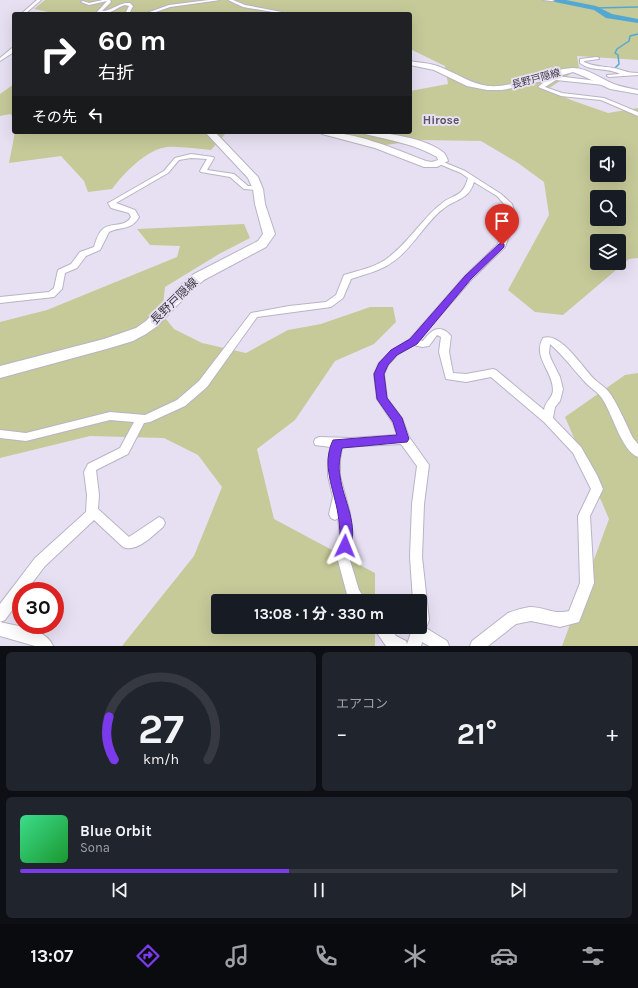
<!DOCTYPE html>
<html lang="ja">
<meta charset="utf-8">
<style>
:root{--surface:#171b24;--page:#20242c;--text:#f1f3f6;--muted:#9ea1a6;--line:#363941;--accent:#7c3aed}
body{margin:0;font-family:Karla,"Noto Sans JP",sans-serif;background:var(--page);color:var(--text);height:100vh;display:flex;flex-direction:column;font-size:15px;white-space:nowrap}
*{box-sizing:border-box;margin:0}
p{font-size:13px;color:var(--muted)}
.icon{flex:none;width:22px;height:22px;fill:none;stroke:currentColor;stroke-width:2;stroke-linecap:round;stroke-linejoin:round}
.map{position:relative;height:646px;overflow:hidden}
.side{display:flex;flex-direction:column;gap:6px;padding:6px;background:#0d0f14;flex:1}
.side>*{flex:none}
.top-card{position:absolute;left:12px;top:12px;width:400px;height:122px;border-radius:4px;box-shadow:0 4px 16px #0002;background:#202124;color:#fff;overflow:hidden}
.controls{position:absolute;left:590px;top:146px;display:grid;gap:8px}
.controls a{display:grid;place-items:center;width:36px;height:36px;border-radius:4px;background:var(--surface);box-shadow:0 4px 16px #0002;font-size:20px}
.speed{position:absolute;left:12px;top:582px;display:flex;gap:8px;font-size:20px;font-weight:700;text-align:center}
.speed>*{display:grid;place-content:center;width:52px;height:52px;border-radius:50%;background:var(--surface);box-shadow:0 4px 16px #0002;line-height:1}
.speed .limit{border:6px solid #d22;background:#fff;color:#111}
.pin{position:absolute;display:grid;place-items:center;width:34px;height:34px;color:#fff;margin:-41px -17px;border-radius:50% 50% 50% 0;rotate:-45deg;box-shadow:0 0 4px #0007}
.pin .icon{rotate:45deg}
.me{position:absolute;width:44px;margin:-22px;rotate:2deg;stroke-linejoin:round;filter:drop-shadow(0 0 3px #0008)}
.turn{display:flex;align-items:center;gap:14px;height:84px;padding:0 20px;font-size:18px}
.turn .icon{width:52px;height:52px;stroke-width:2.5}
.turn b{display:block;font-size:28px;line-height:34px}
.then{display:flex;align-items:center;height:38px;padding:0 20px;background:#0003;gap:8px;font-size:15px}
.big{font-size:30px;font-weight:700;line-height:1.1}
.side .card{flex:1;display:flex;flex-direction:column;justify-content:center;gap:6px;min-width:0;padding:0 14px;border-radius:6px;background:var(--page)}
.side .dial{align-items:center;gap:0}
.dial svg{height:104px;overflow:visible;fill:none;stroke:var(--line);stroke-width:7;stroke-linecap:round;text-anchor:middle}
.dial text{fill:var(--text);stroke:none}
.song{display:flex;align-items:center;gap:12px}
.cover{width:48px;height:48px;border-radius:6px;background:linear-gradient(135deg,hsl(150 70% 55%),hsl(130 70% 35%))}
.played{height:4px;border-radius:2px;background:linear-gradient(90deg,var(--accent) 45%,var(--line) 45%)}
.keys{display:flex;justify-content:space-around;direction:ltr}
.heat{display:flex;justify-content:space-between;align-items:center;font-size:22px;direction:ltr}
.side .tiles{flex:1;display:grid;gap:6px;grid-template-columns:1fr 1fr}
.card:last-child{grid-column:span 2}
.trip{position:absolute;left:211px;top:594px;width:216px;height:40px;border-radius:4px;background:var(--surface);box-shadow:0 4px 16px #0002;font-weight:700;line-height:40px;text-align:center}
.dock{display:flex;height:64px;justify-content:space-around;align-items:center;background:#090b0e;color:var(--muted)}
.dock .icon{width:28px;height:28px}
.dock .current{color:var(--accent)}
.dock b{font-size:18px;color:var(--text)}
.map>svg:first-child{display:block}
</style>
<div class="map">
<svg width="638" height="646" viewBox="0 0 638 646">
<rect width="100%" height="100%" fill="#e7e0f3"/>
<!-- green -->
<path fill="#c6c998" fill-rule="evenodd" d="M 45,0 L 638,0 L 638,60 L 577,56 L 579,68 L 548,89 L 571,100 L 608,113 L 638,108 L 638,258 L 629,259 L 563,315 L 535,312 L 508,290 L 549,215 L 544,182 L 518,163 L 481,141 L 422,140 L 378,146 L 340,132 L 410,132 L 410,91 L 448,84 L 445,66 L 410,49 L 410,14 L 46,14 L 48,12 L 34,9 ZM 597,153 L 619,153 L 619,175 L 597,175 ZM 597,197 L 619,197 L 619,219 L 597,219 ZM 597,241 L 619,241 L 619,263 L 597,263 Z
M 14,84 L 14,118 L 10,114 L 0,116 L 0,94 Z
M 15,132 L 237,132 L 225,134 L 211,150 C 197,149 181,146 167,147 C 147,149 124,173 112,189 L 88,192 L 84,181 L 61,156 L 9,163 Z
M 244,224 L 250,238 L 219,254 L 165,287 L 162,314 L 174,329 L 202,343 L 246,353 L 288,330 L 321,324 L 370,307 L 393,307 L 396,322 L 374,344 L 335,361 L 295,420 L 257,449 L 274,519 L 375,573 L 375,601 L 218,601 L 218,627 L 375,627 L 375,646 L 122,646 L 194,556 L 222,487 L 198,455 L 164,438 L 90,436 L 0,458 L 0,322 L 47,310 L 177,257 L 180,246 L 150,245 L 137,229 Z
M 638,373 L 638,646 L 562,646 L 609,519 L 565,417 L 625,375 Z"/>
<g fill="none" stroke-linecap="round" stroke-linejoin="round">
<!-- stream -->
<path stroke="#53a8d3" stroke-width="1.5" d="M 596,8 L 638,7
M 615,68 L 619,64 L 618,55 L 615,53 L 617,49 L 629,41 L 630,36 L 638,34"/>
<!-- river -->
<path fill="#53a8d3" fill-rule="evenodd" d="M 551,0 L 566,0 L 596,6 L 612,14 L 638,19 L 638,23 L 606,18 L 594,10 L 555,2 Z"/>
<defs>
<path id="street" d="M 37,0 L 41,0 L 25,14 L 21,14 Z
M 103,0 L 110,0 L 111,2 L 102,11 C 112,11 119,2 130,3 L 133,6 L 129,14 L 125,14 L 129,6 L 125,5 C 115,8 108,17 97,12 L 107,1 L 89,5 L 81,2 L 83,1 L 89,3 Z
M 209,0 L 220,0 L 170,7 L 150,14 L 144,14 L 169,5 Z
M 228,0 L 233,0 L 245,5 L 282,12 L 279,14 L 249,14 L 273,12 L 243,7 Z
M 543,0 L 554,0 L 552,1 Z
M 12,48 L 14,48 L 14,52 L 0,61 L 0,58 Z
M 597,57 L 599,58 L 599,59 L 584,61 L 584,62 C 594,67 603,66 613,68 C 625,70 625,73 638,73 L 638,75 L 609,77 L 607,76 L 607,75 L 620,74 C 607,67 591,72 580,63 L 580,59 Z
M 556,76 L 606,82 L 607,83 L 604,85 L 556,80 L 545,87 L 562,93 L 604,98 L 638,112 L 638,116 L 601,100 L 561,96 L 538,87 L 548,79 Z
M 191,154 L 213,157 L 214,158 L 207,170 L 234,174 L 248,186 L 257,186 L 260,188 L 257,190 L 244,189 L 230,177 L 201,172 L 200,171 L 207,159 L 191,158 L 179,160 L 168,173 L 116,203 L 135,210 L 139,217 C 131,231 121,226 109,232 L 100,250 L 86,256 L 77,268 L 65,273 L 62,289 L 54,297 L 0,303 L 0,297 L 49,292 L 54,288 L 58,270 L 71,264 L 80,252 L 94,247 C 96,241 98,233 103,229 C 111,222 125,228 131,217 L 129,213 L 111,208 L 108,203 L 110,202 L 164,171 L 175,158 Z
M 441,161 L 465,171 L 501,194 L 512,204 L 516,217 L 505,247 L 471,280 L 419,340 L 423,341 C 431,330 440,323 451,336 L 449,352 L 453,373 L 466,374 L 493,369 L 496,370 L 544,410 C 545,401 553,398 553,390 C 553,371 532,357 543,338 C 561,332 582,367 594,379 C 598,383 604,386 608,391 C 616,400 627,426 633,438 L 638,444 L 638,457 C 621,451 612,411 601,397 C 597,391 590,388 585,382 C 573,369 563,355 550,344 L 549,353 L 551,359 L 560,377 L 563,389 L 560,401 L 555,407 L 553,418 L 581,447 L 597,475 L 603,489 L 590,516 L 594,583 L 579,622 L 560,627 L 531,621 L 516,624 L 488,646 L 470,646 L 472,641 L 508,613 C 515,610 523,608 530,607 C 545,607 553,615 569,611 L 580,583 L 578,516 L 591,489 L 573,453 L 544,422 L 491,377 L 466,382 L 446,379 L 439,352 L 441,337 L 437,335 L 429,346 L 422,347 L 414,345 L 397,355 L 388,365 L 384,374 L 387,398 L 402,418 L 409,437 L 429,465 L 424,504 L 422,557 L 429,620 L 426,628 L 447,641 L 449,646 L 429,646 L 422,642 L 421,646 L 386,646 L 373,627 L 389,627 L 396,636 L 406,641 L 407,644 L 413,627 L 420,627 L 420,601 L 413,601 L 410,557 L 412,504 L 417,466 L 401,444 L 342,447 L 340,460 L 340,476 L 350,513 L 352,536 L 349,557 L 359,590 L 366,601 L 351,601 L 348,598 L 337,557 L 340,536 L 338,518 L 335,520 L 331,518 L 329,514 L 333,497 L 328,476 L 328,460 L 331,447 L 315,445 L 314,442 L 315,439 L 319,437 L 351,438 L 397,435 L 393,423 L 377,399 L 374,374 L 379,363 L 391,351 L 410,339 L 465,276 L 498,244 L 508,217 L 505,205 L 497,196 L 474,182 C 469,198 460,198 447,206 C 426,220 415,246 394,261 C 381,271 365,274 351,279 L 343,298 L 331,307 L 257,317 L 207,387 L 185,406 L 150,422 L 144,423 L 128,454 L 96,470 L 99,495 L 98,509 L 129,537 L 159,517 L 163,519 L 165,523 L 163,527 C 153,535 137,553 123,547 L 94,520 L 45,566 L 26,591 L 21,591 L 21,598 L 5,620 L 0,622 L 0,604 L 35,558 L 86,512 L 87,495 L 84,472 L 88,464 L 120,448 L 134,422 L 110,420 L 26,441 L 0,438 L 0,430 L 26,433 L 110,412 L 145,415 L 177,400 L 199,381 L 251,313 L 289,306 L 326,302 L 336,295 L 344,275 C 360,270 377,267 389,257 C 409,242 421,220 441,204 C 454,193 462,199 468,178 L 461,173 L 439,164 L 439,162 Z
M 0,622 C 16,626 46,628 53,646 L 35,646 L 0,636 Z"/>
<path id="primary" d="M 410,61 C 420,63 431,63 440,67 C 456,73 471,84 488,86 C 518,88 543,70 572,68 C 586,67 601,79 614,84 C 621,87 630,88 638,90 L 638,94 L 610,89 L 583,76 L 573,72 L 523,86 L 502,90 L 487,90 L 467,86 L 434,70 L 410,65 Z
M 205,132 L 215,132 L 258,177 L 263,189 L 265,204 L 275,234 L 266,247 L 204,280 L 193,289 L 156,327 L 146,334 L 133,341 L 110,348 L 0,378 L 0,366 L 104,339 L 136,328 L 146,321 L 183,283 L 194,274 L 258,241 L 263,234 L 255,204 L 253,189 L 248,178 Z
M 320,132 C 357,132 392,148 426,161 L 432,162 L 438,160 L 437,157 C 414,144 390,140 365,134 L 363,132 C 385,132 427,138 444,153 C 446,155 447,158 448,161 L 437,167 L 424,167 L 375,148 L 322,134 Z"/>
</defs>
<!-- street casing -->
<use href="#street" stroke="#b9b3c5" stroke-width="2"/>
<!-- primary casing -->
<use href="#primary" stroke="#b9b3c5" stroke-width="2"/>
<!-- street -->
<use href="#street" fill="#fff" fill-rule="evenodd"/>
<!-- primary -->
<use href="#primary" fill="#fff" fill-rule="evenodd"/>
</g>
<!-- route -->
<path fill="#7c3aed" stroke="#51269a" d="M 502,243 L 504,244 L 504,247 L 471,279 L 417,344 L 397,355 L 388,365 L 384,374 L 387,398 L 402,418 L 409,439 L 407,442 L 342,448 C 340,457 338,466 340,476 C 343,500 360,526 349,551 L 345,553 L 340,551 C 338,545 340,541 340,536 C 340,529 339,521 338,514 C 334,489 321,465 333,440 L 397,435 L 393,422 L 377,399 L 374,374 L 379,363 L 391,350 L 410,339 L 465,276 L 499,244 Z"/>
<g text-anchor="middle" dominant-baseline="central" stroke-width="4" stroke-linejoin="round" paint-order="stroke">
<!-- far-street labels -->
<g font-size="10" fill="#3c3941" stroke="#e7e0f3">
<text transform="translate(536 79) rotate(-15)">長野戸隠線</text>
</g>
<!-- far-quarter labels -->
<g font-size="12" font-weight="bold" fill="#595363" stroke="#e7e0f3">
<text x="441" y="120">Hirose</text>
</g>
<!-- street labels -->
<g font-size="12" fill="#3c3941" stroke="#e7e0f3">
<text transform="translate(174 301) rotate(-44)">長野戸隠線</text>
</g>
</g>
</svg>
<div class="controls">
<a><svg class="icon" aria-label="sound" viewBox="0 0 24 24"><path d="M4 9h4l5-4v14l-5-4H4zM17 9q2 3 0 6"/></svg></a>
<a><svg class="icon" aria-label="search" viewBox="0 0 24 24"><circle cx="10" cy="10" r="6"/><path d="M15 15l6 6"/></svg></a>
<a><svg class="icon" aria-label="layers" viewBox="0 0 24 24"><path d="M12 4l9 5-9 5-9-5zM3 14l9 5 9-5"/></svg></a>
</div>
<div class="speed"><div class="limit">30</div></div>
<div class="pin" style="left:502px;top:245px;background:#d93025"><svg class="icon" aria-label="arrive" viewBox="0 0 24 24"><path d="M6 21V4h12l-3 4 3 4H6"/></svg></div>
<svg class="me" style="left:345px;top:546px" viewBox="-20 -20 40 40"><path d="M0-17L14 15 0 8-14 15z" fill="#7c3aed" stroke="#fff" stroke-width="4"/></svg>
<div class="trip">13:08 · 1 分 · 330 m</div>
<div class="top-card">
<div class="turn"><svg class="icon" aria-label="right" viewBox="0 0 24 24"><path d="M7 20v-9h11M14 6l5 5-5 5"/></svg><div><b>60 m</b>右折</div></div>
<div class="then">その先<svg class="icon" aria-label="left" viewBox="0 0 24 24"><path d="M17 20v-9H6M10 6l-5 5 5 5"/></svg></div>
</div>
</div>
<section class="side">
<div class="tiles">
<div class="card dial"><svg viewBox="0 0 100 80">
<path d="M14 69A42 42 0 1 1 86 69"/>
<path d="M14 69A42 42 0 0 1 10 36" stroke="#7c3aed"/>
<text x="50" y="56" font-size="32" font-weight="700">27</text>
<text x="50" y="72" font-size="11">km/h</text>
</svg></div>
<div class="card"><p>エアコン</p>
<div class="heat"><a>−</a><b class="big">21°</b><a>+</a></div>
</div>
<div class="card">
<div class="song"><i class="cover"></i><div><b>Blue Orbit</b><p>Sona</p></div></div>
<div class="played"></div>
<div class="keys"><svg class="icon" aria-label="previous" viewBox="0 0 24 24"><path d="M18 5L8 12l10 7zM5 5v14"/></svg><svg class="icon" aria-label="pause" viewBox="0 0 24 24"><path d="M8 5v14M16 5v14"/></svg><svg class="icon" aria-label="next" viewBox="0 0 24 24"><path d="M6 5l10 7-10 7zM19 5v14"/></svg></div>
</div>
</div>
</section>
<nav class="dock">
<b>13:07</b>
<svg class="icon current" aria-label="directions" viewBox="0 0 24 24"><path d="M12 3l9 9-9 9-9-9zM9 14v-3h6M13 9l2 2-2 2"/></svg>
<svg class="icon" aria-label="music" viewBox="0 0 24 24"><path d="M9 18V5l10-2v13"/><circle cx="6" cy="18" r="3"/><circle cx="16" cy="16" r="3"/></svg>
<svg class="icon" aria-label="phone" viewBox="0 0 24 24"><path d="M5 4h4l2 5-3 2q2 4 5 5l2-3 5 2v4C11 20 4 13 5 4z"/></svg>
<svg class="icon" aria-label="climate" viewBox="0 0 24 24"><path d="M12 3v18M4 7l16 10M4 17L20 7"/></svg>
<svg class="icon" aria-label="car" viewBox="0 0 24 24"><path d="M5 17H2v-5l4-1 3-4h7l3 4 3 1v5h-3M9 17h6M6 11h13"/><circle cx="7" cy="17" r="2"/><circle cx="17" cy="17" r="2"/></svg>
<svg class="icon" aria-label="filters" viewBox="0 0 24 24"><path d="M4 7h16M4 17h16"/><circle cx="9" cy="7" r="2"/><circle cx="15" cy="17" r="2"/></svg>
</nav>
